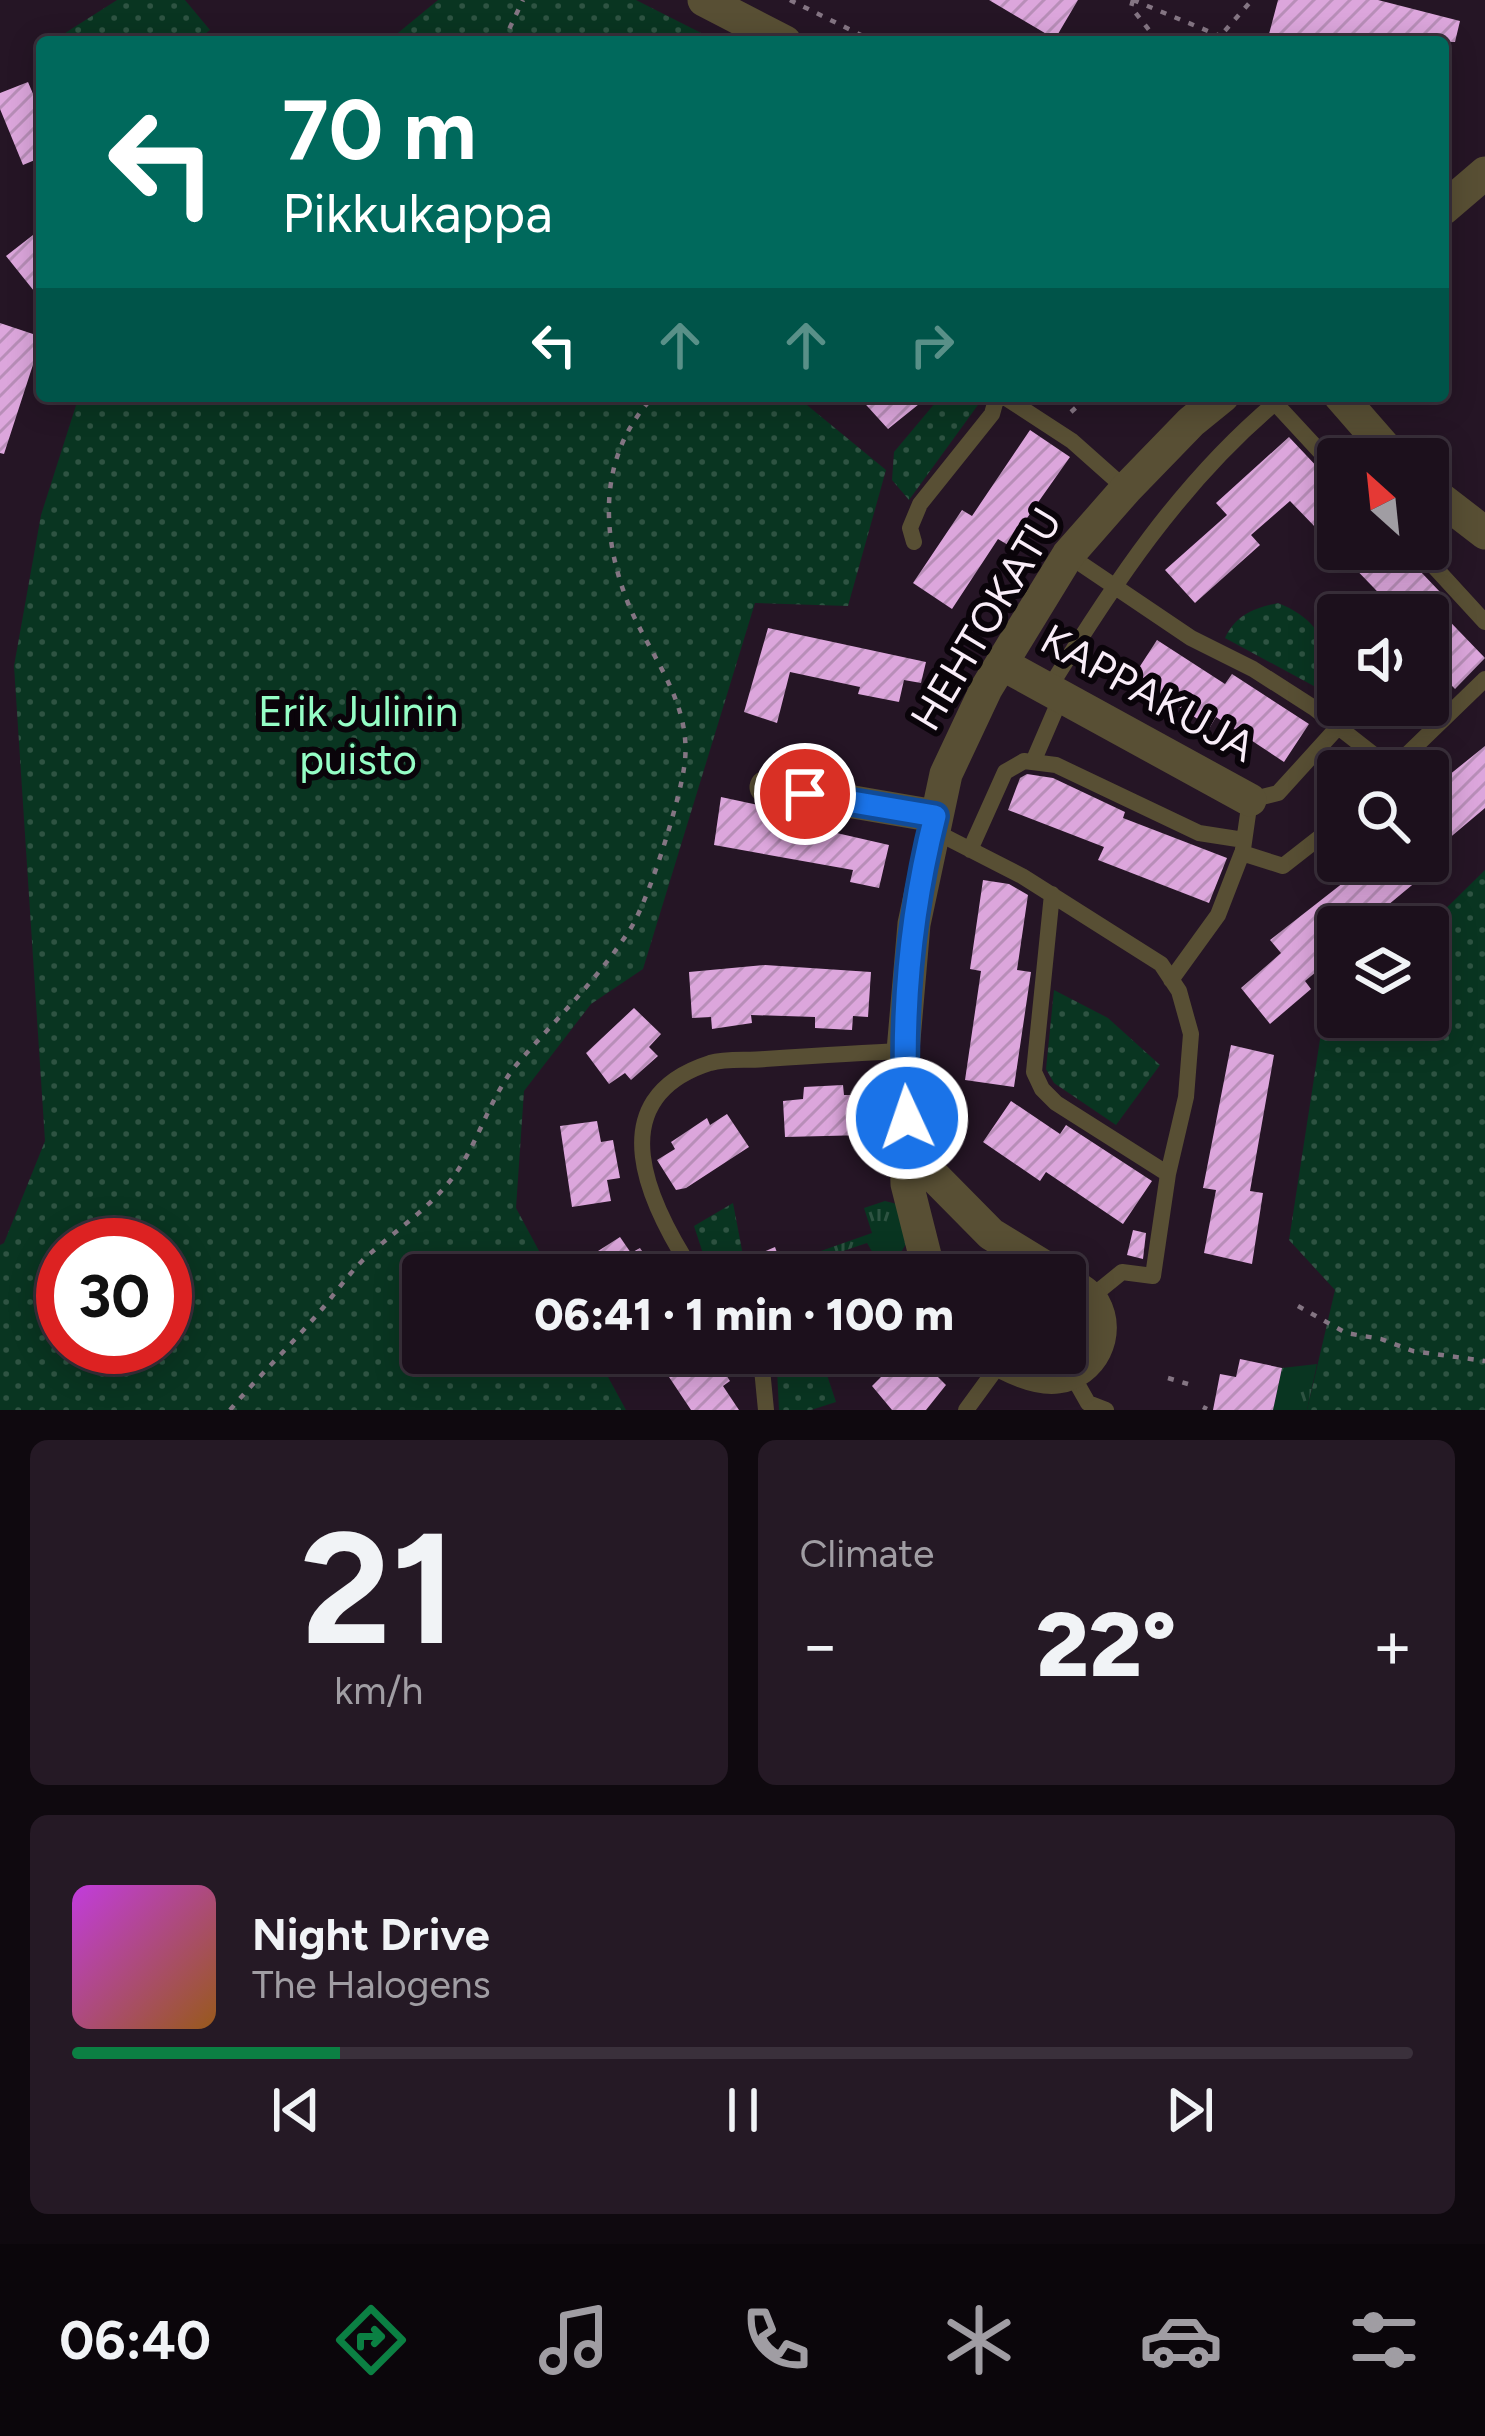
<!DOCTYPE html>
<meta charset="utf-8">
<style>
:root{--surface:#1c101c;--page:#251925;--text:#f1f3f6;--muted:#a09da3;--line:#3a303b;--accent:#0b8043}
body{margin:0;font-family:Figtree,sans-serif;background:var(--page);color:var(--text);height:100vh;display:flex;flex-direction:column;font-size:45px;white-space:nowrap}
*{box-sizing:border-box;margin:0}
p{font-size:39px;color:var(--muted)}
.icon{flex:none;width:66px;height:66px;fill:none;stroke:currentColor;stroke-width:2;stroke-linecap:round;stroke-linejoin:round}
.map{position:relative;height:1410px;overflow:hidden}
.sheet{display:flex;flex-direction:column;gap:30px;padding:30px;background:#0f090f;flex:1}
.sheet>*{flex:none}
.hud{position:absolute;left:36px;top:36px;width:1413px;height:366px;border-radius:12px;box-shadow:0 6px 30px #0003,0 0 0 3px var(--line);background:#00695c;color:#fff;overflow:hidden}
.needle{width:78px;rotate:333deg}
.fabs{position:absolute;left:1317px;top:438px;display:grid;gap:24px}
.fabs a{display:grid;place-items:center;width:132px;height:132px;border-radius:12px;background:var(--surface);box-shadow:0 6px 30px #0003,0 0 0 3px var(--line);font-size:60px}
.speed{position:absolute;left:36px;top:1218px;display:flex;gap:24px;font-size:60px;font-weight:700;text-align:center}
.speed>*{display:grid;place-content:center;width:156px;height:156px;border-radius:50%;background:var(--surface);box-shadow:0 6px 30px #0003,0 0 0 3px var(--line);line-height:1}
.speed .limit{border:18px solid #d22;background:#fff;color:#111}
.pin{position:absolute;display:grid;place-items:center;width:102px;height:102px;color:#fff;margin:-51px;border:6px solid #fff;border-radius:50%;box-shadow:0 3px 12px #0007}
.me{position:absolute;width:132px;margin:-66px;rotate:357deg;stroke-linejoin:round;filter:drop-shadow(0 0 9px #0008)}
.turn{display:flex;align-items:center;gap:42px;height:252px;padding:0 48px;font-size:54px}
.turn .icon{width:156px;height:156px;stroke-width:2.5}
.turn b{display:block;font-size:84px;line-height:102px}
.lanes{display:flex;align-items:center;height:114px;padding:0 48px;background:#0003;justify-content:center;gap:60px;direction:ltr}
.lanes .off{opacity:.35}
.big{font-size:90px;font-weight:800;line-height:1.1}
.sheet .tile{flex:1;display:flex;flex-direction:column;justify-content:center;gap:18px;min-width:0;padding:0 42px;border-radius:18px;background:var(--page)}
.sheet .dial{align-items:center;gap:0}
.dial b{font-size:156px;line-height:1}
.song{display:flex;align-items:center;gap:36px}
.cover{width:144px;height:144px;border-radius:18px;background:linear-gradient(135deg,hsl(290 70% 55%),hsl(30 70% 35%))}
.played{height:12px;border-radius:6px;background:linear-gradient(90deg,var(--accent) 20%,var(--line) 20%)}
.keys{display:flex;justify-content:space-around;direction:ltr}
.heat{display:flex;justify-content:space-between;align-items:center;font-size:66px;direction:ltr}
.sheet .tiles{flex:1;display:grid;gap:30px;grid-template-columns:1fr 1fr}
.tile:last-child{grid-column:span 2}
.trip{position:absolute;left:402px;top:1254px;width:684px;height:120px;border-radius:12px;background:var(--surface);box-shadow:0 6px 30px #0003,0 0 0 3px var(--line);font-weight:800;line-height:120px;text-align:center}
.dock{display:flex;height:192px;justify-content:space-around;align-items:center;background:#0b060b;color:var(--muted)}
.dock .icon{width:84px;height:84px}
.dock .selected{color:var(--accent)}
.dock b{font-size:54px;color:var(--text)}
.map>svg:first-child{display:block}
</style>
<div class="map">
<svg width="1485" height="1410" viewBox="0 0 1485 1410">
<defs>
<pattern id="grass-tufts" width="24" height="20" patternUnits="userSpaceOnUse" patternTransform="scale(3)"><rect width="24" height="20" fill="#093521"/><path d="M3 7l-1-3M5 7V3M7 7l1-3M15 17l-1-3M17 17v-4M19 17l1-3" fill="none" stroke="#2e5342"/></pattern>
<pattern id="park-dots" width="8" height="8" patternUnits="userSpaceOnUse" patternTransform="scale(3)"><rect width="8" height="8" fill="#093521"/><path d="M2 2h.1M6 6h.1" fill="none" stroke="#2e5342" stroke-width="1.8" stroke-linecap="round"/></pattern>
<pattern id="building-hatch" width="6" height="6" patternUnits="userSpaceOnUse" patternTransform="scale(3)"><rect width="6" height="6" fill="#dca6dc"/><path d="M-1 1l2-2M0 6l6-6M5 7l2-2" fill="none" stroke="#b88eb8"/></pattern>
</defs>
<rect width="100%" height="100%" fill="#251525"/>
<!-- grass -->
<path fill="url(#grass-tufts)" d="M 885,1201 L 901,1205 L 908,1241 L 901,1252 L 877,1260 L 867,1243 L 784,1271 L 781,1265 L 872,1233 L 864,1208 Z
M 1317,1364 L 1307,1410 L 1273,1410 L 1282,1368 Z"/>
<!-- park -->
<path fill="url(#park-dots)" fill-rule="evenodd" d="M 117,0 L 185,0 L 210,30 L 195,42 L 51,42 Z
M 438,0 L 636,0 L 719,42 L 387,42 Z
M 79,396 L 796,396 L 886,470 L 848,606 L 755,603 L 643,969 L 591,1004 L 524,1091 L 516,1208 L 552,1275 L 423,1275 L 423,1353 L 595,1353 L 626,1410 L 0,1410 L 0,1245 L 4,1243 L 45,1141 L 14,666 L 41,515 ZM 165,1245 L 165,1347 L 63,1347 L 63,1245 Z
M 941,396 L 983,398 L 909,500 L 892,480 L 894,452 Z
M 1278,603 C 1319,619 1336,649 1323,691 L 1225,638 C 1236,615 1254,608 1278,603 Z
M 1485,870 L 1485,1410 L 1307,1410 L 1335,1290 L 1289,1240 L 1321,1033 L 1338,1015 L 1428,1017 L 1427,927 Z
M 1054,990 L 1108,1018 L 1160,1065 L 1116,1125 L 1054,1083 L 1046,1069 Z
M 733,1203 L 746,1271 L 710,1275 L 694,1226 Z
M 821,1357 L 836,1402 L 811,1410 L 779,1410 L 777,1370 Z"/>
<!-- building -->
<path fill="url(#building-hatch)" d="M 989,0 L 1078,0 L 1055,39 Z
M 1278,0 L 1378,0 L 1460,21 L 1455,42 L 1299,42 L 1269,34 Z
M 28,82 L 42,115 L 42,157 L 23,165 L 0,109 L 0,93 Z
M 42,228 L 42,301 L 6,256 Z
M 0,323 L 42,337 L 4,454 L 0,453 Z
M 858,396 L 929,396 L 888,429 Z
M 1030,430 L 1070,457 L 1008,545 L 998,539 L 952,609 L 913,583 L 962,510 L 972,516 Z
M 1289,437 L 1338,489 L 1338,549 L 1399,549 L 1441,593 L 1431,602 L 1485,658 L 1455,689 L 1428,661 L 1428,615 L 1400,615 L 1290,501 L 1251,535 L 1260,545 L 1195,603 L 1165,570 L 1227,515 L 1216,503 Z
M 768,628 L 926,662 L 921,683 L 904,680 L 899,702 L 858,694 L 860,687 L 790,672 L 777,723 L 744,712 Z
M 1157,640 L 1225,684 L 1232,674 L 1309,724 L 1284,762 L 1216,717 L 1210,727 L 1133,677 Z
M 1485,746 L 1485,808 L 1428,856 L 1428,792 Z
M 1027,774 L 1053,778 L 1125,812 L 1123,818 L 1227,858 L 1209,903 L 1098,860 L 1104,847 L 1008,810 L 1020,778 Z
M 721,797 L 795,813 L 793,823 L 889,845 L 879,888 L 850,882 L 853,870 L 714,845 Z
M 1371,861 L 1441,861 L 1376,915 L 1401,927 L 1338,927 L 1338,954 L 1305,981 L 1311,989 L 1270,1024 L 1241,988 L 1281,953 L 1270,940 Z
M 983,880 L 1009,884 L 1028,895 L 1017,970 L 1031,972 L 1014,1087 L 965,1080 L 981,971 L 970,969 Z
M 765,965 L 871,972 L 868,1017 L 853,1016 L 852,1030 L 815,1028 L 815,1017 L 751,1015 L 752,1023 L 712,1029 L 711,1017 L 692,1018 L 689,972 Z
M 634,1008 L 661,1034 L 649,1047 L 658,1056 L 631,1080 L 625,1073 L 609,1084 L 586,1053 Z
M 1231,1045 L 1274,1055 L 1250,1191 L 1263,1193 L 1252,1264 L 1204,1253 L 1216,1190 L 1203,1188 Z
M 843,1085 L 844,1095 L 865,1095 L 866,1135 L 785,1137 L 783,1101 L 803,1099 L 804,1087 Z
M 1011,1101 L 1060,1134 L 1066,1125 L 1152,1181 L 1123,1224 L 1046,1172 L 1040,1181 L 983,1142 Z
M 727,1114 L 749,1147 L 686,1188 L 676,1190 L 657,1160 L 675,1149 L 671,1142 L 707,1118 L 710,1125 Z
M 597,1121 L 601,1142 L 613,1140 L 620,1178 L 607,1180 L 611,1201 L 572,1207 L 560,1126 Z
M 1133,1230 L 1146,1233 L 1143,1259 L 1127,1255 Z
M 620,1237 L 631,1253 L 640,1248 L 658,1275 L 593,1275 L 597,1273 L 587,1258 Z
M 775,1247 L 785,1275 L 758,1275 L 751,1257 Z
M 653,1353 L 712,1353 L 730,1381 L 723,1386 L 739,1410 L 691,1410 Z
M 905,1353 L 935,1353 L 948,1365 L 937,1376 L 946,1385 L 926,1410 L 892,1410 L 872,1386 Z
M 1240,1359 L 1282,1368 L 1273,1410 L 1213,1410 L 1220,1374 L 1236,1377 Z"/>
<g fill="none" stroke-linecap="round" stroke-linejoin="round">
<!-- path -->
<path stroke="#847583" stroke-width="4.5" stroke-dasharray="6 9" stroke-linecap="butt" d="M 790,0 L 875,42
M 1133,0 L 1220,36 L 1224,42
M 1133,0 L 1131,7 L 1153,35
M 503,42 L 523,0
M 1215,42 L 1252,0
M 1071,412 L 1089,396
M 1298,1306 L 1346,1333 L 1381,1339 L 1413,1351 L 1485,1361
M 1168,1378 L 1188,1384
M 230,1410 C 258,1377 288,1348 316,1316 C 332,1298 346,1277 363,1260 C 392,1233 425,1212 450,1181 C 479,1145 488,1098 518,1063 C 556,1019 597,980 629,931 C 648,903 679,803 684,768 C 694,707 653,660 630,608 C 600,536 597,455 654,396
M 1204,1410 L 1206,1406"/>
<!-- service -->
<path stroke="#584f34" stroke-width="16" d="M 1003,396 L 1072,441 L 1126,489
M 914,542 L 910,528 L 920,504 L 992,414 L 997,396
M 1418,549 L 1485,622
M 1068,555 L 1191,638 L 1253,669 L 1314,708 L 1392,769
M 1048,690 C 1113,585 1179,484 1275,403 L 1338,471
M 1033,762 L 1061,697
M 1390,771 L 1485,679
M 932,830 L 1022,876 L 1161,964 L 1179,991 L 1191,1034 L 1186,1097 L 1168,1174 L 1153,1276 L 1122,1272 L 1090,1298
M 1243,849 L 1250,800 L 1278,793 L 1338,727
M 970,850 L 1005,772 L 1024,761 L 1056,765 L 1199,833 L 1244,840
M 1052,894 L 1034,1072 L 1042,1089 L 1056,1103 L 1168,1174
M 1171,980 L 1218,915 L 1242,853 L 1283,866 L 1338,823
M 695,1275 C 649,1205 597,1099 710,1063 C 727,1058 747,1061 765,1059 C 811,1056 857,1053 903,1051
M 753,1353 L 762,1369 L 766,1410
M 1071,1373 L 1088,1403 L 1106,1410
M 966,1410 L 1001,1362"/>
<!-- minor -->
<path stroke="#584f34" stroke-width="33" d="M 704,0 L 785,42
M 1443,209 L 1485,173
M 1340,396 L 1395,459
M 1428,489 L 1485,533
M 1002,664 L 1250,800
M 766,787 L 935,816
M 909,1151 L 991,1234 L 1058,1275
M 930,1275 L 907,1184 L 903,1051 L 914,924 L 946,774 L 986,689 L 1068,555 L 1126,489 L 1191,422 L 1223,396
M 987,1353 C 1006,1365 1035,1380 1058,1377 C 1092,1372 1111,1334 1094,1304 C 1088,1293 1075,1287 1065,1280"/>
</g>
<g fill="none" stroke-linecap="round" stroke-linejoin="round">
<defs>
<path id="route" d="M 805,794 L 935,816 C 910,915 901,1016 907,1118"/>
</defs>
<!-- route casing -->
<use href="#route" stroke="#114b97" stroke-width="30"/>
<!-- route -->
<use href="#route" stroke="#1a73e8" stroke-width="21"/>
</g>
<g text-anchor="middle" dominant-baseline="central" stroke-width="12" stroke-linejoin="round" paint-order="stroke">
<!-- street labels -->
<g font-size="42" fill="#f9edf8" stroke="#0a040a">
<text transform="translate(986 619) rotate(-59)">HEHTOKATU</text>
<text transform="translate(1148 693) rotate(29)">KAPPAKUJA</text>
</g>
<!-- park labels -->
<g font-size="42" fill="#95fec6" stroke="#0a040a">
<text x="358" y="711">Erik Julinin<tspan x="358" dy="48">puisto</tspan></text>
</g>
</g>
</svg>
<div class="fabs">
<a><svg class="needle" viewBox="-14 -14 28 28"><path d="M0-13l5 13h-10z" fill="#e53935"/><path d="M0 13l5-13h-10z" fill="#a09da3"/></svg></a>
<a><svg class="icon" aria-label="sound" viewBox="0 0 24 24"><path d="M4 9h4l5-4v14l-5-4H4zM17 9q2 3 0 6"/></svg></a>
<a><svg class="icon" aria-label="search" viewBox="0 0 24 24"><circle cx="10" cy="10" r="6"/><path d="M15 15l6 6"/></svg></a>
<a><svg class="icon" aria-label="layers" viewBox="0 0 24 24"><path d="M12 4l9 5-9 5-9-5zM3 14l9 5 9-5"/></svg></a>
</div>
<div class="speed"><div class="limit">30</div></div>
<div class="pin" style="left:805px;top:794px;background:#d93025"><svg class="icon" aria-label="arrive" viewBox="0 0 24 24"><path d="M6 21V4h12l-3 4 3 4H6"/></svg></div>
<svg class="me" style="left:907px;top:1118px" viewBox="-20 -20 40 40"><circle r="17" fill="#1a73e8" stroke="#fff" stroke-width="3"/><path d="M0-11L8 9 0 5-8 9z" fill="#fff"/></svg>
<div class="trip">06:41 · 1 min · 100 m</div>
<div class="hud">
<div class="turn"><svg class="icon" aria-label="left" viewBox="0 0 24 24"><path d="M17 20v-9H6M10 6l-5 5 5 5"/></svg><div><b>70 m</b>Pikkukappa</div></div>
<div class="lanes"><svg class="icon" aria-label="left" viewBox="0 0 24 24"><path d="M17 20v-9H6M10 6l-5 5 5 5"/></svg><svg class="icon off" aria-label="ahead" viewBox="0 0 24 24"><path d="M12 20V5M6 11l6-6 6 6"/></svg><svg class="icon off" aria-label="ahead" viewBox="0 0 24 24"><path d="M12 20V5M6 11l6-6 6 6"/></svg><svg class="icon off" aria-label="right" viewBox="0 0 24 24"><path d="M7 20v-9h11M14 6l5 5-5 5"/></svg></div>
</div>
</div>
<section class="sheet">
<div class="tiles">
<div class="tile dial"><b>21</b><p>km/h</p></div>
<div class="tile"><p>Climate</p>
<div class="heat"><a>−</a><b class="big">22°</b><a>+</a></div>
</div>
<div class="tile">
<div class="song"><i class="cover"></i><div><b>Night Drive</b><p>The Halogens</p></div></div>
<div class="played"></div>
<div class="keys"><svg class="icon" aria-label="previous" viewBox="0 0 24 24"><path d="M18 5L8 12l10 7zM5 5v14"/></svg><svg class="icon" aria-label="pause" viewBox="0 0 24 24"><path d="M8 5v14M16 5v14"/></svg><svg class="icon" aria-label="next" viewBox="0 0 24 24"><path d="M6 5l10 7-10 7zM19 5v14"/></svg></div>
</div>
</div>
</section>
<nav class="dock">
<b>06:40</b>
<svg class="icon selected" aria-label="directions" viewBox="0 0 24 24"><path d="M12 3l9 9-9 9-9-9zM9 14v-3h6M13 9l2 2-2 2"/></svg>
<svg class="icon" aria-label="music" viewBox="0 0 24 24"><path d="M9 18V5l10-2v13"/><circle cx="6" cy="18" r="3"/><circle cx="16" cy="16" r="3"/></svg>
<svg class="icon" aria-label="phone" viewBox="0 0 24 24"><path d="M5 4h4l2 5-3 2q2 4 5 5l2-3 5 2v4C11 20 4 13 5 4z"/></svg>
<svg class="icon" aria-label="climate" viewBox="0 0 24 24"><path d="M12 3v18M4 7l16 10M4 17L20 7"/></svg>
<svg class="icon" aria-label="car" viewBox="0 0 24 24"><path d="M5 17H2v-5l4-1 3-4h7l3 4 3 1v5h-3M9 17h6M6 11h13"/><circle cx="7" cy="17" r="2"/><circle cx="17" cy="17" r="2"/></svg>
<svg class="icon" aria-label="filters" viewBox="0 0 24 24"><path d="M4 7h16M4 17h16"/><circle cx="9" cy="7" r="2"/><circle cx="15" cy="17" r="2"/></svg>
</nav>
